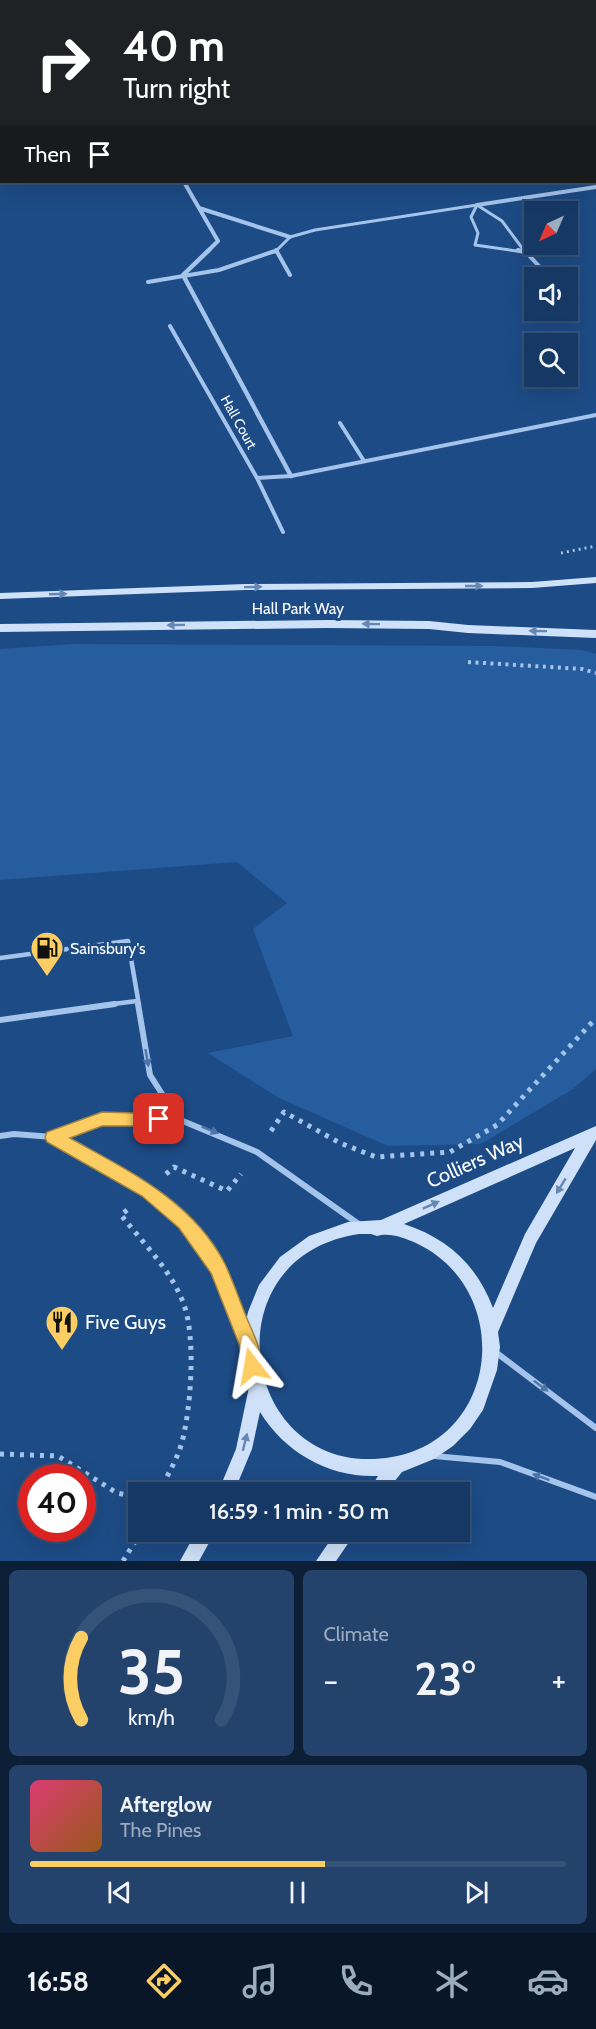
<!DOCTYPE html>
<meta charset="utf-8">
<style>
:root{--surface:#163864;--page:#23436d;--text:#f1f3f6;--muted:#9eacbf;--line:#355278;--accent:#fbcd62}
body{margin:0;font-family:Cabin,sans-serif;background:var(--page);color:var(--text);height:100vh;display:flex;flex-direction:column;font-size:22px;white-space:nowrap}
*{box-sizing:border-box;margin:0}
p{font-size:20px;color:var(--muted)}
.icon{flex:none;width:33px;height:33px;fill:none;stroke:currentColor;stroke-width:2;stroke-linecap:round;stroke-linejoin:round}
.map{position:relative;height:1561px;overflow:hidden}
.sheet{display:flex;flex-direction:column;gap:9px;padding:9px;background:#0c1f37;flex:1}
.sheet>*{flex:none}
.hud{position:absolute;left:0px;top:0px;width:597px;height:183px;box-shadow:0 6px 24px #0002,0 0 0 2px var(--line);background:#202124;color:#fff;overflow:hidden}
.needle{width:39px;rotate:224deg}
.controls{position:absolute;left:524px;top:201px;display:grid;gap:12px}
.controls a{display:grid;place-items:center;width:54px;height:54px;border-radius:0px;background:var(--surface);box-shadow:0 6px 24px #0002,0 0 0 2px var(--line);font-size:30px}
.speed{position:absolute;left:18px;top:1464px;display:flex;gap:12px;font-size:30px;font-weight:700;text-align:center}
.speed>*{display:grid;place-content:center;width:78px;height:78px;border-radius:50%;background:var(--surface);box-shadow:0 6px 24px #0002,0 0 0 2px var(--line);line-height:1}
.speed .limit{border:9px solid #d22;background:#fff;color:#111}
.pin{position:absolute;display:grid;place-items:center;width:51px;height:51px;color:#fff;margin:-26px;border-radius:12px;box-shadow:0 3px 9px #0006}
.me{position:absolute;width:66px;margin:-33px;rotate:346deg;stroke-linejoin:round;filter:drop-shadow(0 0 4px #0008)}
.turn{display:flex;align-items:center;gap:21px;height:126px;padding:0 24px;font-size:27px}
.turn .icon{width:78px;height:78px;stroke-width:2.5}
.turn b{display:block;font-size:42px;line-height:51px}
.then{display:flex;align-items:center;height:57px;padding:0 24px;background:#0003;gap:12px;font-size:22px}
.big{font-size:45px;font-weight:600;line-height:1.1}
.sheet .widget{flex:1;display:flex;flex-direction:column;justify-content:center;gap:9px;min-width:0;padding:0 21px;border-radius:9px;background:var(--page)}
.sheet .dial{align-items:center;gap:0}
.dial svg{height:156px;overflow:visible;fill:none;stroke:var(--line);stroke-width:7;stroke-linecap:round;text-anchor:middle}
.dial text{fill:var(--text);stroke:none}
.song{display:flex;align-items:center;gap:18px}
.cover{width:72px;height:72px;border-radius:9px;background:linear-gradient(135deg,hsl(340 70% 55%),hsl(30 70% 35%))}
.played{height:6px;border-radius:3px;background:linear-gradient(90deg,var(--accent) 55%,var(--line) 55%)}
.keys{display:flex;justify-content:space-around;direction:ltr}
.heat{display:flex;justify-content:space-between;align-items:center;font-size:33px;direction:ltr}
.sheet .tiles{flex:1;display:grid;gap:9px;grid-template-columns:1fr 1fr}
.widget:last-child{grid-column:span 2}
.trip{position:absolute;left:128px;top:1482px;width:342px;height:60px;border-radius:0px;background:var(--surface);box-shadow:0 6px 24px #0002,0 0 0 2px var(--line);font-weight:600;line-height:60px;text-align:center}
.tab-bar{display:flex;height:96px;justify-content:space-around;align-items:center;background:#091628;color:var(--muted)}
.tab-bar .icon{width:42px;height:42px}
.tab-bar .active{color:var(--accent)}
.tab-bar b{font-size:27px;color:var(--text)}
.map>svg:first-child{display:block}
</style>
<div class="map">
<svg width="596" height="1561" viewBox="0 0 596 1561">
<rect width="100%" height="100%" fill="#1d4b85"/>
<!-- green -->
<path fill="#265d9e" d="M 73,644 L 496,646 L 582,650 L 596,654 L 596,1069 L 573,1089 L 481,1144 L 388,1146 L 279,1098 L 208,1053 L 293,1036 L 253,929 L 287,903 L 237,862 L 0,880 L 0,649 Z"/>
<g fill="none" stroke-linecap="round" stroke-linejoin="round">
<!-- path-far3 -->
<path stroke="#a4c4eb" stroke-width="2" stroke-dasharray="1.5 3" stroke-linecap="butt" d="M 85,2 L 98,0"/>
<!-- path-far2 -->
<path stroke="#a4c4eb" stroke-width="3" stroke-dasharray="2 4" stroke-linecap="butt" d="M 561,553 L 596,546"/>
<!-- path-far1 -->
<path stroke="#a4c4eb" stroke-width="4" stroke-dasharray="3 4.5" stroke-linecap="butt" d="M 468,662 L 582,669 L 596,673"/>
<!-- path -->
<path stroke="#a4c4eb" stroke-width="5" stroke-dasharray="4 6" stroke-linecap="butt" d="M 271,1131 L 284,1112 L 340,1143 L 376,1157 L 450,1152 L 497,1125 L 596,1018
M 166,1174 L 174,1167 L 227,1191 L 241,1174
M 127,1210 L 121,1215 C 143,1243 172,1271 184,1305 C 196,1338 191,1408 182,1442 C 177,1460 167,1476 159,1492
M 0,1454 L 58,1456 L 117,1493 L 138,1497
M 123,1561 L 141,1532"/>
<!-- lane-far3 -->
<path stroke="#a4c4eb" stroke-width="3" d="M 477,205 L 471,217 L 478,233 L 475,245 L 523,252
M 275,252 L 290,237 L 315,230 L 477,205 L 502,221 L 525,252"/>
<!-- lane-far2 -->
<path stroke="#a4c4eb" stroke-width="4" d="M 276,250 L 290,275
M 518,250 L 524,252
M 524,250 L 550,278
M 148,282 L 219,270 L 275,251
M 170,326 L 257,478 L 283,532
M 340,423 L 364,461
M 257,478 L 291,476 L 596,415"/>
<!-- lane-far1 -->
<path stroke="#a4c4eb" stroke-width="4.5" d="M 0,958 L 128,941 L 139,1005
M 105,1005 L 137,1001"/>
<!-- lane -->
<path stroke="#a4c4eb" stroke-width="6" d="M 138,1004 L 150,1075 L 178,1119
M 0,1020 L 115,1004
M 0,1136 L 14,1134 L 53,1137
M 246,1338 C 237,1315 229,1292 219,1270 C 186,1203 114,1172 53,1137 L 102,1119 L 178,1119 L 257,1152 L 360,1225
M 494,1351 L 596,1428
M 434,1456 L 500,1462 L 596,1497"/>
<!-- street-far1 -->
<path stroke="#a4c4eb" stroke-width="4" d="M 184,182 L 218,241 L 207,252
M 477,205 L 596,187
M 199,208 L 290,237"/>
<!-- street -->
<path stroke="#a4c4eb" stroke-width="4.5" d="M 209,250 L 183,275 L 291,476"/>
<!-- secondary -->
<path fill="#cfe1f8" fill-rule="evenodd" d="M 0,86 L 2,86 L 0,91 Z
M 0,99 L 2,99 L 2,103 L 0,103 Z
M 596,577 L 596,583 L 532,588 L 245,590 L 0,599 L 0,593 L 245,584 L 532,582 Z
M 327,620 L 429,621 L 468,625 L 596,630 L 596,638 L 468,633 L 429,629 L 327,628 L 0,632 L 0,624 Z
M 596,1126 L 596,1140 L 536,1243 L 498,1332 L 500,1347 L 497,1370 L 483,1410 L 470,1429 L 453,1446 L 434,1459 L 402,1472 L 386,1492 L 368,1492 L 378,1476 C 330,1478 285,1453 260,1412 L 252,1449 L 234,1492 L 218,1492 L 236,1449 L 249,1387 L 243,1359 L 243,1335 L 248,1312 L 259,1285 L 280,1257 L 309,1236 L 348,1222 L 381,1220 ZM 575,1148 L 525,1234 L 493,1308 C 477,1265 447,1238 404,1224 ZM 359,1234 L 371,1234 L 377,1236 C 389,1232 405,1238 416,1243 C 514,1289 501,1438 392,1457 C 242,1483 204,1257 359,1234 Z
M 196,1532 L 215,1532 L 199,1561 L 180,1561 Z
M 336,1532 L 356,1532 L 336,1561 L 316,1561 Z"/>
</g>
<!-- one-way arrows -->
<defs><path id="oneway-solid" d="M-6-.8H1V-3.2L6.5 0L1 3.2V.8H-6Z" transform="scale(1.5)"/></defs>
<g fill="#6487b3">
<use href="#oneway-solid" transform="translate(474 586)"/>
<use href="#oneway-solid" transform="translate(253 587) rotate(-1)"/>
<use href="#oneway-solid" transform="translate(58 594) rotate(-2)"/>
<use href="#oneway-solid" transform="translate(371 624) rotate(-179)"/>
<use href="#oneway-solid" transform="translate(176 625) rotate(179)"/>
<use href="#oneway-solid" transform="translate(538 631) rotate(-179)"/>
<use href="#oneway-solid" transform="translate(561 1186) rotate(121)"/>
<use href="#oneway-solid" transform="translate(431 1205) rotate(-24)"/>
<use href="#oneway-solid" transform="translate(245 1442) rotate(-76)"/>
</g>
<g fill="#4c75a9">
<use href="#oneway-solid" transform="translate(147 1058) rotate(80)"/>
<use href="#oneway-solid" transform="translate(210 1130) rotate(22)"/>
<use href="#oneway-solid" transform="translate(541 1386) rotate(37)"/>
<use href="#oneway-solid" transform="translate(541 1477) rotate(-160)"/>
</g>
<!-- route -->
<path fill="#fbcd62" stroke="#a38540" stroke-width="1.5" d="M 102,1112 L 165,1114 L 167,1119 L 165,1124 L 159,1126 L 102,1126 L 70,1138 C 129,1171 193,1201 225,1264 C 233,1281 239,1299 246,1316 C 252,1332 266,1355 259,1372 L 252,1375 L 246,1372 L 239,1344 L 211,1273 L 179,1228 L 142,1196 L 47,1142 L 45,1137 L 47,1132 Z"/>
<!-- icons -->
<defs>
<symbol id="fuel-pin" viewBox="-11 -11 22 30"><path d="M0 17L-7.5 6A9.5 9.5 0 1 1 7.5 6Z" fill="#fbcd62" stroke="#1d4b85"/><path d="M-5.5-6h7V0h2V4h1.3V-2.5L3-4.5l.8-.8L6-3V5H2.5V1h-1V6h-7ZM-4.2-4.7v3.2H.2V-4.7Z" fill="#111"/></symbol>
<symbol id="restaurant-pin" viewBox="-11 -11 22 30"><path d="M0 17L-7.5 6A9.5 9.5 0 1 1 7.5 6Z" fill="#fbcd62" stroke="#1d4b85"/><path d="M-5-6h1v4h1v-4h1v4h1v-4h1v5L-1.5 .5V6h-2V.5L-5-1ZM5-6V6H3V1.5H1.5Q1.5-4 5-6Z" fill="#111"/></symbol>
</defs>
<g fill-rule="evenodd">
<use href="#fuel-pin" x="28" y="929" width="38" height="52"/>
<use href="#restaurant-pin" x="43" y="1303" width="38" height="52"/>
</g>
<g text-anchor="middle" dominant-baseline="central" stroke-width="6" stroke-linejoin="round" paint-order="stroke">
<!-- far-street labels -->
<g font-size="14" fill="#fff" stroke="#1d4b85">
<text transform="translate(239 422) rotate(61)">Hall Court</text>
</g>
<!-- street labels -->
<g font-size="16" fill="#fff" stroke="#1d4b85">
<text x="298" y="608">Hall Park Way</text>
</g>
<!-- poi labels -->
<g font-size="16" fill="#fff" stroke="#1d4b85" text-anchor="start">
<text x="70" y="948">Sainsbury's</text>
</g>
<!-- near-street labels -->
<g font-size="20" fill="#fff" stroke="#1d4b85">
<text transform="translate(475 1161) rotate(-24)">Colliers Way</text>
</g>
<!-- near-poi labels -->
<g font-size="20" fill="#fff" stroke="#1d4b85" text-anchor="start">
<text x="85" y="1322">Five Guys</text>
</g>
</g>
</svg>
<div class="controls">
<a><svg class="needle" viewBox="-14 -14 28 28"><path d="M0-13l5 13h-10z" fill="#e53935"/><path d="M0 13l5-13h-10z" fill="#9eacbf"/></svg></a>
<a><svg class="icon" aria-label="sound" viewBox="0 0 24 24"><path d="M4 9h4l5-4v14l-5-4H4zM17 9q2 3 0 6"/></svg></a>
<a><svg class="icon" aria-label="search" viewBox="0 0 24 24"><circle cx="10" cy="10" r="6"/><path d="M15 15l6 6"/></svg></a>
</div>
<div class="speed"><div class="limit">40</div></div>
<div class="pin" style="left:159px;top:1119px;background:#d93025"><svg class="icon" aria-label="arrive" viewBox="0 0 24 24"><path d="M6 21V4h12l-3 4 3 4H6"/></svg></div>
<svg class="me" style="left:252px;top:1366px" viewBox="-20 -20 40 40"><path d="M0-17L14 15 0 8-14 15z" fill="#fbcd62" stroke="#fff" stroke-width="4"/></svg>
<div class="trip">16:59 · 1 min · 50 m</div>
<div class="hud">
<div class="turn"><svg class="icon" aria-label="right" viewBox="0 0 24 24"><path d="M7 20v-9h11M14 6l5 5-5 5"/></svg><div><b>40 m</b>Turn right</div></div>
<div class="then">Then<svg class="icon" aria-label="arrive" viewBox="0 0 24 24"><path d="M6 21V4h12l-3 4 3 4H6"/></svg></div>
</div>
</div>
<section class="sheet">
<div class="tiles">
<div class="widget dial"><svg viewBox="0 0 100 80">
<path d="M14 69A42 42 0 1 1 86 69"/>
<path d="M14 69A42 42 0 0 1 14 27" stroke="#fbcd62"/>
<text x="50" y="56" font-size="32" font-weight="700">35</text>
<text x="50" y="72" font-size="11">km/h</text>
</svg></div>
<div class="widget"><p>Climate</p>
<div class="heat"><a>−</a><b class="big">23°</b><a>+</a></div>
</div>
<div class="widget">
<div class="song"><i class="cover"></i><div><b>Afterglow</b><p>The Pines</p></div></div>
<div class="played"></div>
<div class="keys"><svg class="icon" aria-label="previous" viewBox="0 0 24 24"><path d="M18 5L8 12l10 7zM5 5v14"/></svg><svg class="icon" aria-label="pause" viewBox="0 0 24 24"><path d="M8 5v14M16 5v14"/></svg><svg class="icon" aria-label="next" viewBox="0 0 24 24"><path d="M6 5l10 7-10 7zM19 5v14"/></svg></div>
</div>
</div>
</section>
<nav class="tab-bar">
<b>16:58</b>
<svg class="icon active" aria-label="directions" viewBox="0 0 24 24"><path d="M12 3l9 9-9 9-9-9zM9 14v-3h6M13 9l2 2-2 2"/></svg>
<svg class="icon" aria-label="music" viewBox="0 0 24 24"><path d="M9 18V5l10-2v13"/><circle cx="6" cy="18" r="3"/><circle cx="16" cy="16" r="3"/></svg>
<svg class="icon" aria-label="phone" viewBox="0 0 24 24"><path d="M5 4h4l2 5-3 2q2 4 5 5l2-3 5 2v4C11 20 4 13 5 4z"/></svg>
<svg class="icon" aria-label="climate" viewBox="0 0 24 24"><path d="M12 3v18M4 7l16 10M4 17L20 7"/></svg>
<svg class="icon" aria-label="car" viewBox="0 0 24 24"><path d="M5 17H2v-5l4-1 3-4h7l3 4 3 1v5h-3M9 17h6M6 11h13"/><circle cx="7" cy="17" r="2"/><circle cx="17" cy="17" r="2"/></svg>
</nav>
